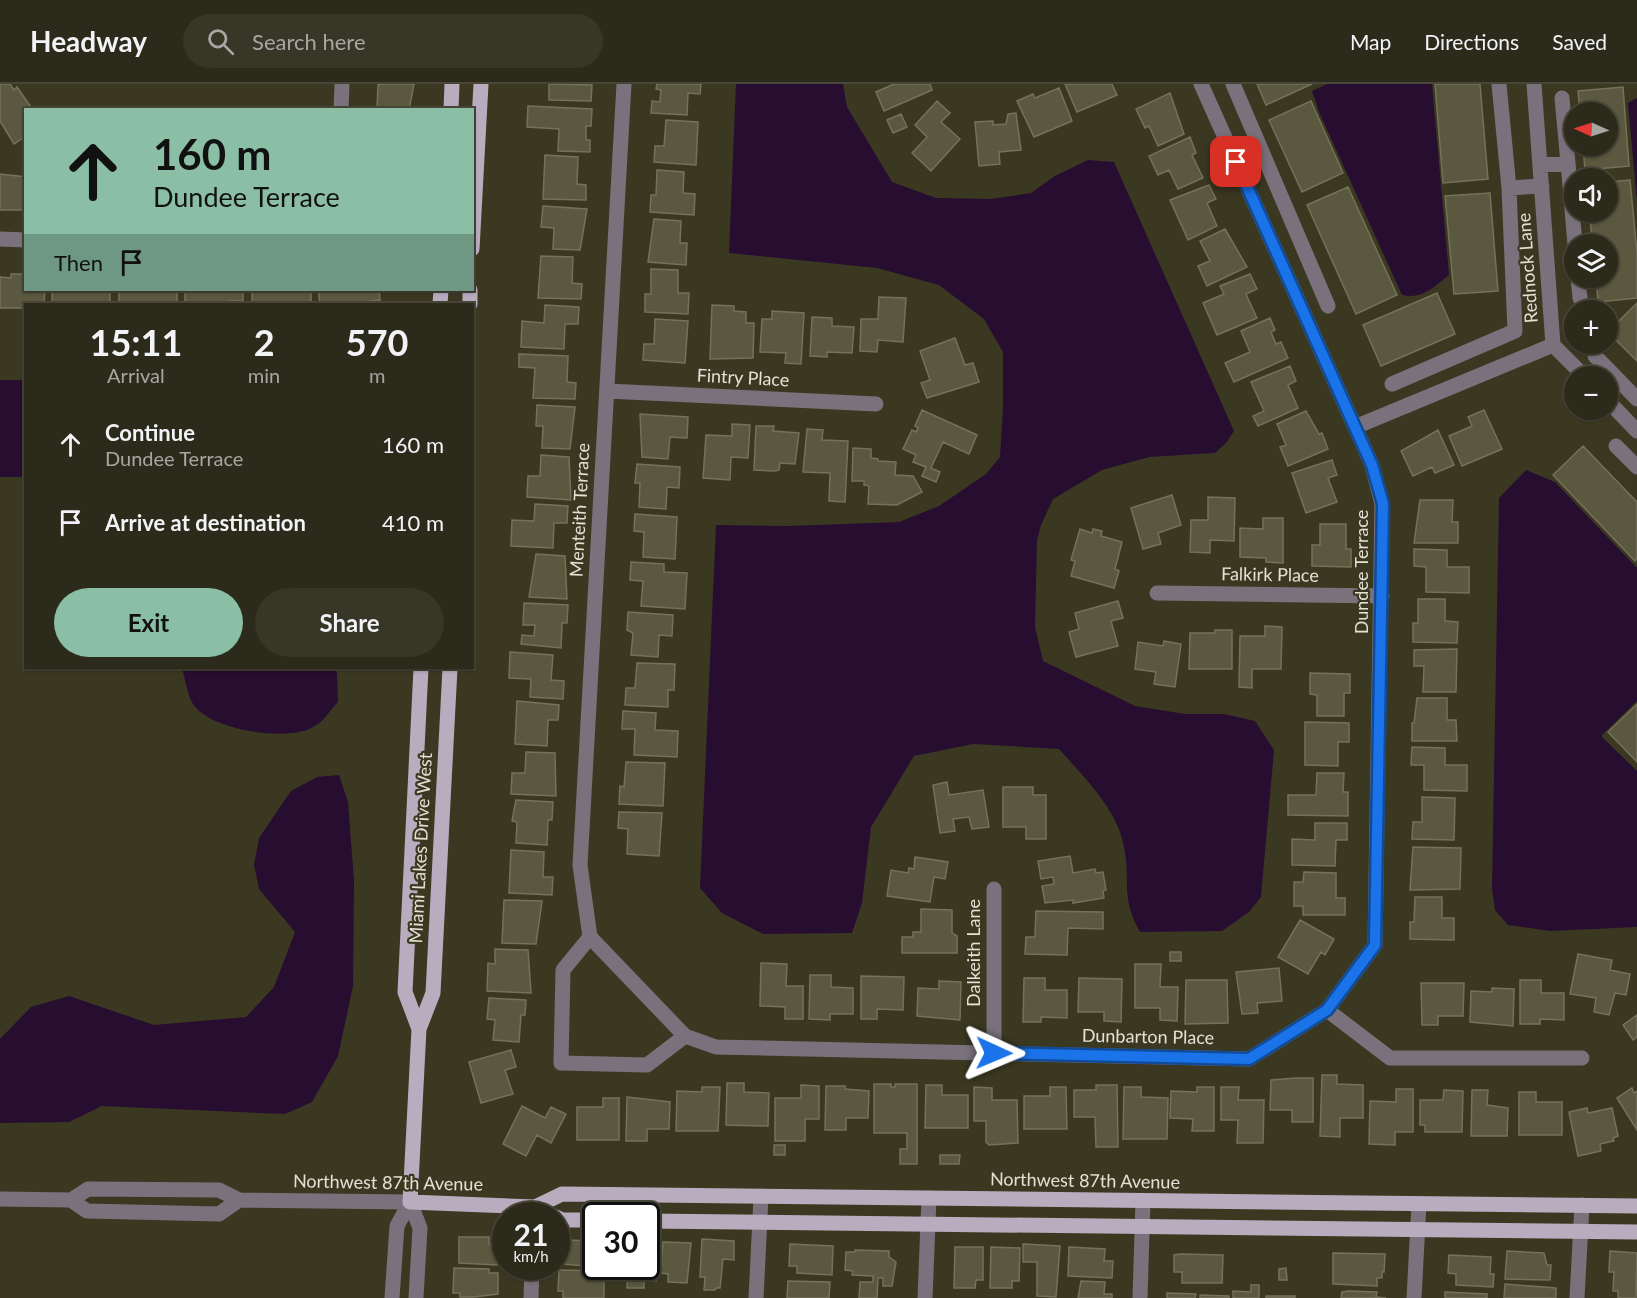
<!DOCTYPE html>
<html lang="en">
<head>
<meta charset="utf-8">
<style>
	body { margin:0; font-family:Lato,sans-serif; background:#383627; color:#f1f3f6; height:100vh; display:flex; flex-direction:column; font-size:22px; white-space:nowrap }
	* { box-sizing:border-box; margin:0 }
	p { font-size:20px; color:#a6a7a2 }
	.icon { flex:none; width:33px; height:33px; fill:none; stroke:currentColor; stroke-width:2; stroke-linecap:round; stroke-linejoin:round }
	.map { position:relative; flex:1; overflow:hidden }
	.side { position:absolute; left:24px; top:219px; width:450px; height:366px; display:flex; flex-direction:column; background:#2c2a1a; border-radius:0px; box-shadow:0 2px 4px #0004,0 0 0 2px #484639 }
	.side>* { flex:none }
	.top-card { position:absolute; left:24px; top:24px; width:450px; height:183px; border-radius:0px; box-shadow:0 2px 4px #0004,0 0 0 2px #484639; background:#8abfa5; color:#111; overflow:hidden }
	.needle { width:39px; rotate:273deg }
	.tools { position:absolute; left:1564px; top:18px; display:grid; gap:12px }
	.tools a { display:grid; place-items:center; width:54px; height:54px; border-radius:50%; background:#2c2a1a; box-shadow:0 2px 4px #0004,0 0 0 2px #484639; font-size:30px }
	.speed { position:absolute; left:492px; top:1118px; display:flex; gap:12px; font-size:30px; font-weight:700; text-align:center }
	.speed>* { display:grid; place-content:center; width:78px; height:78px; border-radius:50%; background:#2c2a1a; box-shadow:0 2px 4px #0004,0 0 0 2px #484639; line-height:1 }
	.speed small { font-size:15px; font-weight:400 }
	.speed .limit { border:3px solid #111; border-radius:9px; background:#fff; color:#111 }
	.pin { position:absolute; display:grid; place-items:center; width:51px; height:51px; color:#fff; margin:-26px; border-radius:12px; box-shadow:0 3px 9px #0006 }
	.me { position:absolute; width:66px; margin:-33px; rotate:91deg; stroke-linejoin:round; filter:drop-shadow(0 0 4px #0008) }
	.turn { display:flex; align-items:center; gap:21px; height:126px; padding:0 30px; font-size:27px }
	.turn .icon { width:78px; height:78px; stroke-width:2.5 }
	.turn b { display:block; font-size:42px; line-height:51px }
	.then { display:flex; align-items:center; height:57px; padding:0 30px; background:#0003; gap:12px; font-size:22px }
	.eta { display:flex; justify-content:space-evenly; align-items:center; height:102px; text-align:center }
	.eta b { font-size:36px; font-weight:700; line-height:42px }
	.button { display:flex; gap:12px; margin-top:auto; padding:12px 30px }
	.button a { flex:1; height:69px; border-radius:36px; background:#8abfa5; color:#111; font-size:24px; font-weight:700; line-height:69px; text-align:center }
	.button a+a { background:#383627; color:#f1f3f6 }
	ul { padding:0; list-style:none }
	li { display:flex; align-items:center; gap:18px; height:78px; padding:0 30px }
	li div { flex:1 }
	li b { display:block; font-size:22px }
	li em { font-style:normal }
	header { display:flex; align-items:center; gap:36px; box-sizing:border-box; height:84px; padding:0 30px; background:#2c2a1a; border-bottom:2px solid #484639 }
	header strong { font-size:28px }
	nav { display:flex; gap:33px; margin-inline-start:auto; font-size:21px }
	.search { width:420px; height:54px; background:#383627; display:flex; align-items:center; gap:15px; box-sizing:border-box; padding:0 21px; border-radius:33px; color:#a6a7a2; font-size:22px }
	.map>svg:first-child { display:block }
</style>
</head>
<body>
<header>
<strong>Headway</strong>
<div class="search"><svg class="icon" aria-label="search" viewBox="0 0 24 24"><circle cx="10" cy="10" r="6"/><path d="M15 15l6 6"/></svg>Search here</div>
<nav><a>Map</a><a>Directions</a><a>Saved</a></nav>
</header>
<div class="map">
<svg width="1637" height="1214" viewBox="0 0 1637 1214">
	<rect width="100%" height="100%" fill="#3b3822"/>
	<!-- water -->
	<path fill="#270d30" d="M736 0H843L847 23 892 98 936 114 991 115 1031 109 1055 92 1088 76 1114 78 1234 347 1226 359 1215 369 1149 373 1102 386 1053 415 1041 441 1037 456 1035 543 1043 577 1135 622 1185 630H1224L1255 637 1274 666 1261 813 1249 828 1222 847 1140 848C1120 812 1131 798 1124 763 1118 726 1083 692 1059 665L973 660 914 672 871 743 862 819 852 849 763 850 722 829 700 804 716 441 789 442 899 438 939 422 986 390 1000 373 1003 323V268L984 235 939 201 877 184 729 169Z
		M1327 0H1432L1449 191C1434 203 1422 216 1402 211L1319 28 1312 7Z
		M1637 14V118L1628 19Z
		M0 296H25V393H0Z
		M1526 386 1555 398 1637 484V617L1601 652 1637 687V843L1550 847 1508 841 1495 826 1492 805 1499 414Z
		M182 584H334L337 589 338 618C331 625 324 637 315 642 290 659 209 646 193 620 187 610 185 594 182 584Z
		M339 691 348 718 354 797 353 902 338 972 312 1018 285 1030 102 1022 69 1038 0 1039V955L31 923 69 912 154 941 246 933 274 903 295 848 259 805 254 781 259 754 291 707 317 693Z"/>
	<!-- building -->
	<path fill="#5b5840" stroke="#75725a" stroke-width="1.5" d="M0 0H10L14 6 17 3 33 26H26V52L14 60 0 37Z
		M380 0H414L409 26H377L378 1Z
		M549 0 592 1 591 17 549 16Z
		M657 0H701L700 10 688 9 687 31 651 29 652 17 660 18 661 6 656 5Z
		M894 0H930L932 6 884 27 876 8Z
		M1065 0H1112L1117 11 1077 28Z
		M1257 0H1312L1266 21Z
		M1435 0H1480L1488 95 1443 99Z
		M1623 3 1629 82 1585 86 1583 62H1608V28H1580L1578 7Z
		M1059 4 1072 37 1034 53 1017 17 1033 10 1035 14Z
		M1170 9 1184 50 1158 62 1149 42 1145 44 1136 25Z
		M937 17 950 29 941 38 960 55 931 87 912 69 927 53 915 41Z
		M1311 17 1343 89 1302 108 1269 36Z
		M528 22 592 25 591 42H586V56H590V68L558 67 559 45 527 43Z
		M1016 29 1021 66 999 68 1000 80 979 82 975 38 993 37V41L1006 40 1008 30Z
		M901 30 907 43 893 49 887 36Z
		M666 36 698 38 696 81 654 78 655 62H664Z
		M1190 53 1196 69 1192 71 1203 94 1178 105 1169 86 1158 91 1149 72Z
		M545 71 578 73 577 100 586 101V116L543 115Z
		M657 86 684 88 683 109 695 110 694 131 650 128 651 111H656Z
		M0 90 26 93V126H0Z
		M1630 96 1637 169V214L1598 218 1596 194H1608V160H1593L1589 128H1608V98Z
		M1209 101 1216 115 1207 119 1217 142 1188 156 1170 116Z
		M1348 103 1397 211 1356 230 1307 121Z
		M1490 109 1498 207 1454 210 1445 112Z
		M543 122 587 125 580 166 553 165 554 144 541 143Z
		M654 135 681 137 680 159H687L686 181 648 178Z
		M1225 145 1247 183 1207 202 1198 182 1210 177 1200 157Z
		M541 172 573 173 572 199 582 200 581 215 538 214Z
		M651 185 678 186V209H689L688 230 645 228V210H651Z
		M11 190H26V206H45L44 220H26V224H0V193L11 194Z
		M1250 190 1257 205 1246 210 1257 234 1217 251 1203 219 1224 210 1220 202Z
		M52 206H110V220H52Z
		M119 206H177V220H119Z
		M185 206H243V217H230L229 220H185Z
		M252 206H311V220H252Z
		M318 206H379L380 216 367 218V220H320Z
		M1437 209 1455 250 1381 282 1363 241Z
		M879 213 906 214 903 258 878 256 877 268 860 267 861 235H878Z
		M1637 219V277L1608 248Z
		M545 221 579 223 578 240H565L564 265 521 263 522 237 544 239Z
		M712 221 734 222V227L746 228V239H754L753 274 710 275Z
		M772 227 804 229 801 280 785 279 786 269 760 268 762 235H772Z
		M812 233 832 234V242L854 243 852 269 827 268V273L810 272Z
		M1270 234 1275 246 1271 248 1276 260 1281 258 1288 274 1234 298 1225 279 1250 268 1241 247Z
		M655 235 688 237 685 279 643 276 644 260H654Z
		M955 254 965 281 973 279 979 298 927 314 921 299 930 296 920 267Z
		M519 270 568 272 567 298 576 299 575 315 533 314 535 284 519 283Z
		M1290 282 1296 297 1288 301 1298 324 1258 342 1253 332 1264 327 1251 298Z
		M537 321 575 323 570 365 542 364 543 342H536Z
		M922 326 977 351 969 370 943 358 931 384 940 388 936 398 922 392 926 383 913 378 916 371 903 365 912 346 916 348 918 344 915 342Z
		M1484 326 1502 365 1462 382 1449 352 1472 342 1468 333Z
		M1306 327 1319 350 1322 349 1328 365 1288 382 1280 363 1286 361 1277 340Z
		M640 330 688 333 687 354 670 353 668 375 642 373Z
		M732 340 750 341 748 374 731 373 730 396 703 394 706 351 732 352Z
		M756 342H774L773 347 799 349 795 380 780 379 779 386 775 387 754 386Z
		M807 345 823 346 822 356 848 357 845 418 829 417 830 389 803 388Z
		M1438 346 1454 381 1435 389 1432 383 1413 392 1401 367Z
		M1583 362 1637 418V474L1635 477 1553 391Z
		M853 364 871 365V374L878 375V377L896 378 895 391 913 392 922 408 897 421 868 420 869 402 864 401V397H852Z
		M541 371 569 373 571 416 527 413 528 392H540Z
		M1332 376 1337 391 1328 394 1337 418 1306 429 1292 389Z
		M637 380 680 383 679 404 667 403 666 425 639 423 640 399H635Z
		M1172 411 1181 441 1158 449 1161 460 1143 465 1131 424Z
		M1208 413 1235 414 1234 457 1210 456V469L1190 468 1191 436H1208Z
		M1420 416H1453L1452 438H1458V459H1414Z
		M535 420 568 422 567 439H554L553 464 511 462 512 436 534 437Z
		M635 430 677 433 675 475 643 473 644 448 634 447Z
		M1263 434H1283V479L1266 478V474L1240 473V444L1263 445Z
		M1320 440H1346V465H1351V483L1312 482V461H1320Z
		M1080 445 1092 449 1093 445 1102 447 1101 452 1122 458 1115 485 1119 487 1114 504 1071 492 1075 477 1071 476Z
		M1414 465 1447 466V483H1469V509L1426 508V483L1414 482Z
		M536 470 565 472 567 515 529 513Z
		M631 478 664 480V488L687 489 685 525 641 522 643 497 630 496Z
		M1418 515H1445V537L1458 538 1457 559 1413 558V539H1418Z
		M1118 517 1123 534 1111 537 1118 562 1076 573 1069 548 1079 545 1075 529Z
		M524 519 568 521 567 539H562L561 564 521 560 522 551 534 552 535 541H523Z
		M628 528 673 531 672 552 659 551 658 573 631 571 633 549 627 546Z
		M1265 542 1282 543 1281 585H1252V604L1239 603 1240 552H1265Z
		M1215 546H1232V585H1189L1190 549H1215Z
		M1164 557 1181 560 1175 603 1154 600 1156 588 1135 585 1138 558 1163 562Z
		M1457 565 1456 608H1423L1424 582H1414V566Z
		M510 568 553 571 551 596 564 597 563 615 530 613 531 595 509 594Z
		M637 579 675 580 674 606H668V623L625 621 626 604H635Z
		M1310 589 1350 590V609H1344V632H1317V611L1310 610Z
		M1417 614H1447V636H1456L1457 657H1412V639H1414Z
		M517 617 559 621 558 636H548L547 662 515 660Z
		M1637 620V678L1608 648Z
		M623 627 656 629 655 646 678 647 677 673 634 671 635 645H622Z
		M1305 638 1349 639V658H1338V682L1305 681Z
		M1412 663 1445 664V681H1467V707L1424 706V681H1411Z
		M526 668 555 669 556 712 511 710 512 689H525Z
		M626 678 665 679 663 722 619 720 620 702 624 703Z
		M1317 689H1344L1343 708H1348V732L1288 731V711H1316Z
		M947 698 949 711 983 706 989 743 972 745 969 733 953 735 955 747 940 749 933 701Z
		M1003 703H1033V711H1046V755H1026V743H1003Z
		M1422 713 1455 714 1454 756 1412 755 1413 738H1422Z
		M516 716 553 718 552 736H548L547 761 516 759 517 738 512 737Z
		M619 728 662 729 659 772 627 770 628 745 618 744Z
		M1315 739H1347V756H1336L1335 782 1292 781V755L1315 756Z
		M1413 763 1461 764 1460 805 1410 806Z
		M511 766 544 768 543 793H553L552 811 509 809Z
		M1070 772 1073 789 1095 785 1096 789 1103 788 1106 806 1103 807 1104 814 1073 819V816L1045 819 1042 802 1054 800 1053 793 1041 795 1038 777Z
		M915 773 948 778 945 795 934 793 930 818 887 812 891 786 908 789 909 784 914 785Z
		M1304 788 1336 789V814H1345V831H1303V822H1294V798H1303Z
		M1415 813H1442V834H1454V856L1410 855V838H1414Z
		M504 816 542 817 536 860 502 859Z
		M921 825 952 826V849L957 852V869H902V853H913V848H921Z
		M1036 827 1103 828V845L1068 844 1067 871 1025 870 1026 853H1035Z
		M1300 836 1334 855 1325 871 1321 868 1308 890 1278 873Z
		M495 865 528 866 531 909 487 907 488 879 495 880Z
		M1170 868H1181V877H1170Z
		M1578 870 1612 876 1610 886 1630 890 1626 911 1615 909 1609 931 1594 928 1596 914 1570 910Z
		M761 879 787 880 786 902H803V935H785V923L760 922Z
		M1135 880H1161L1160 903H1178L1177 937 1160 936V924H1135Z
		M1279 884 1282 917 1257 919 1258 929 1242 930 1236 888Z
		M810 891H831V903L853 904V930H830V936L809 935Z
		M861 892 904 893 903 926 877 925V935H861Z
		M1024 894H1045V906H1067V934L1041 933V938H1023Z
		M1079 894 1122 895 1121 938 1104 937V928H1078Z
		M1186 896H1227L1228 939 1185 940Z
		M1520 896H1541V909H1564V936L1540 935V940H1520Z
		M939 897 961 898 960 936 917 932 918 904 939 905Z
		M1421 899H1464L1463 932H1438V941H1422Z
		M1492 904 1514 905 1513 942 1470 938 1471 907 1492 908Z
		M489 914 526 916 525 931H521L519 958 493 956 495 936 487 935Z
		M1637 931V953L1633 956 1623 941Z
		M511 966 516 983 505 986 513 1010 481 1019 469 978Z
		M1322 991H1337V1000L1363 1001V1034H1340V1053L1320 1052Z
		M1296 994H1313V1038H1292V1026H1270L1271 996Z
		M727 999H744V1008L769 1009 768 1042 726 1041Z
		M874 1000H891V1003H895V1000H917V1080H900V1065H907V1049H874Z
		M801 1001 819 1002V1035H805V1057H775V1014H801Z
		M926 1001H942V1011H968V1044H925Z
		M1096 1001H1117L1118 1063H1096L1095 1033H1074V1006H1096Z
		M826 1002H845V1005L869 1007 868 1034H846V1046H825Z
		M702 1003H720L718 1047H676L677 1007 702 1008Z
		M974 1003 992 1004V1016H1017L1018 1059 989 1061 986 1058V1037H974Z
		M1050 1003H1066L1067 1045H1024V1012H1050Z
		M1124 1003H1141V1013L1168 1014 1167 1055H1123Z
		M1197 1003H1214V1047H1192L1193 1035 1170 1034 1171 1007 1197 1008Z
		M1221 1003H1239L1238 1016H1264L1263 1059H1237L1238 1036H1221Z
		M1632 1004 1634 1009 1637 1007V1046L1617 1014Z
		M1396 1005H1413V1048H1395V1061L1369 1060 1370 1017 1396 1018Z
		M1444 1006 1463 1007 1462 1048H1425V1041H1420V1016H1443Z
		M1472 1006H1488L1487 1021 1508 1024 1507 1052H1471Z
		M1519 1008H1536V1018H1562V1051H1519Z
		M627 1013 670 1018 669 1045H647V1057H626Z
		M603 1014H619V1056H577V1023H603Z
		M522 1022 545 1034 551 1023 566 1030 551 1059 537 1051 526 1072 503 1060Z
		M1587 1024 1588 1029 1612 1024 1618 1052 1613 1054 1614 1057 1600 1060 1601 1067 1578 1072 1569 1028Z
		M774 1061H785V1071H774Z
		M940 1071H960L959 1080H940Z
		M459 1153H489V1160H493V1165H497V1181L459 1179Z
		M702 1155 734 1157V1176L723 1175 720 1204H716L715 1206H704L705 1193H700Z
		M566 1156 596 1157V1182L600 1183 562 1180V1163H565Z
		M663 1158 691 1159 687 1199 668 1198V1190L661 1189Z
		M790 1160 833 1162 832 1191 797 1189V1182H789Z
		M1023 1160 1060 1162 1056 1213 1037 1212V1178H1023Z
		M955 1163H983V1196H976L975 1204H954Z
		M991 1163 1020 1164 1019 1197H1012V1204H990Z
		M1069 1163 1105 1165 1104 1177H1113L1112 1194 1068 1192Z
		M855 1166 889 1167V1173L896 1178 892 1202H883V1194H878L877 1214H859L860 1198H873V1192L852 1191 853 1187 845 1186 846 1168H855Z
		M1507 1167 1544 1169 1547 1181H1551L1550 1196 1505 1195Z
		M1610 1167 1637 1169 1636 1214H1618V1207H1613L1614 1188H1609Z
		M1333 1169 1385 1170 1384 1188H1382V1194H1377V1202L1333 1200Z
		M646 1170 657 1171 656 1197H644V1204H627L628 1182H646Z
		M1181 1170 1223 1171 1222 1199H1182V1188H1174V1171Z
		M1449 1171 1491 1173 1490 1190H1494L1493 1203 1456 1201V1190L1448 1189Z
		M454 1184 489 1185V1189H498V1210L473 1213H460V1209H453Z
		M1286 1184 1287 1196H1279V1185Z
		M559 1186 604 1187V1214H563V1207H558Z
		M788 1197 830 1198 829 1214H787Z
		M1081 1197 1105 1198 1104 1210H1112V1214H1078Z
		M1505 1200 1556 1204V1214H1504Z
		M1251 1201H1259V1214H1233V1207L1251 1208Z
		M1348 1207 1377 1208 1376 1213 1386 1214H1341L1342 1208Z
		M1445 1208 1487 1210V1214H1445Z
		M1167 1209 1196 1210 1195 1214H1167Z
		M1200 1211 1229 1212V1214H1200Z
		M1266 1212H1295V1214H1266Z"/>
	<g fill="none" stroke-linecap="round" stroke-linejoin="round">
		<!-- minor -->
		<path stroke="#79727c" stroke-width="15" d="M1233 0 1328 222
			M1499 0 1509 104 1542 102
			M1534 0 1553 261
			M1562 14 1568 79
			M341 26 342 0
			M1541 81 1568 79 1575 160
			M0 155 26 156
			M1578 194 1580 214
			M1553 261 1584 292
			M1595 272 1637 315
			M1392 300 1515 247 1509 104
			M607 307 876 320
			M1608 317 1637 347
			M1355 343 1553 261
			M1616 362 1637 383
			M1157 509 1382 512
			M590 853 685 952 716 963 1249 975 1327 926 1375 861 1382 420 1372 381 1201 0
			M590 853 580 781 624 0
			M590 853 563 886 561 979 647 981 685 952
			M1327 926 1390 974H1582
			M994 969V805
			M0 1115 71 1116 88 1105 219 1106 239 1116 410 1118
			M71 1116 87 1127 219 1130 239 1116
			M410 1118 420 1144 416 1214
			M392 1214 397 1142 410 1118
			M531 1214 532 1182
			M756 1214 761 1113
			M925 1214 929 1114
			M1140 1214 1143 1117
			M1414 1214 1419 1120
			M1577 1214 1582 1121"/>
		<!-- major -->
		<path stroke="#baacbf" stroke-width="15" d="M451 26 452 0
			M472 165 481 0
			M440 220 441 206
			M470 220V206
			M450 584 433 909 419 945 410 1118 535 1123 552 1131
			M419 945 405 908 421 584
			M535 1123 562 1110 1637 1122
			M556 1133 562 1136H596
			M646 1137 1637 1148"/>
	</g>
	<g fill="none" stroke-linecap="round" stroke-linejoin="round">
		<!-- route casing -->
		<g stroke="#114b97" stroke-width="15">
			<path id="route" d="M994 969 1249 975 1327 926 1375 861 1383 420 1372 381 1236 78"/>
		</g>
		<!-- route -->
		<use href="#route" stroke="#1a73e8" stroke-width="10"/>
	</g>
	<g text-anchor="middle" stroke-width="4.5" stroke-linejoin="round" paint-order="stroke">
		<!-- street labels -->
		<g font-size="18" fill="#e3e1d4" stroke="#3b3822">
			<text transform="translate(1528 184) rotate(-94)" y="6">Rednock Lane</text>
			<text transform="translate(743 294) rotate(3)" y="6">Fintry Place</text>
			<text transform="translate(580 426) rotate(-87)" y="6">Menteith Terrace</text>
			<text transform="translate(1362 488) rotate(-90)" y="6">Dundee Terrace</text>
			<text transform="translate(1270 491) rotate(1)" y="6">Falkirk Place</text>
			<text transform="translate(421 764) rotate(-87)" y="6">Miami Lakes Drive West</text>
			<text transform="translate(974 869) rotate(-90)" y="6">Dalkeith Lane</text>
			<text transform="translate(1148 953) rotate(1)" y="6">Dunbarton Place</text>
			<text transform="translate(1085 1097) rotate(1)" y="6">Northwest 87th Avenue</text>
			<text transform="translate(388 1099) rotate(1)" y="6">Northwest 87th Avenue</text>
		</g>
	</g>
</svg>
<div class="tools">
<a><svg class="needle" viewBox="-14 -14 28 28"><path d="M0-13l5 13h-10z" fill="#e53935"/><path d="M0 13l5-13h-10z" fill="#a6a7a2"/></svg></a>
<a><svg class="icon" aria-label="sound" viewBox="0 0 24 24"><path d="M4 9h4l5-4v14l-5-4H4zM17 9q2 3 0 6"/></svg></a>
<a><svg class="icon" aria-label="layers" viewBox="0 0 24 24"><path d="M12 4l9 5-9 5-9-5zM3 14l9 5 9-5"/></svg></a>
<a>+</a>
<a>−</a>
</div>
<div class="speed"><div>21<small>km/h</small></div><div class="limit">30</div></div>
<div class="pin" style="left:1236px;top:78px;background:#d93025"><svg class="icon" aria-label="arrive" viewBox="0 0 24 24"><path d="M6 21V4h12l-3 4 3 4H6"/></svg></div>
<svg class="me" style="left:994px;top:969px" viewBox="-20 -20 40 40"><path d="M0-17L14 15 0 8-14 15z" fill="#1a73e8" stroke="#fff" stroke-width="4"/></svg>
<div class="top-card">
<div class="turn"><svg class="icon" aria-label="ahead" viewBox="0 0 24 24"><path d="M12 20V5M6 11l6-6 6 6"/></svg><div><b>160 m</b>Dundee Terrace</div></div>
<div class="then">Then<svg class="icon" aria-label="arrive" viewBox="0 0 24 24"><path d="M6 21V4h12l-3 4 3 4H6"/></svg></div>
</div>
<section class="side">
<div class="eta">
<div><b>15:11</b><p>Arrival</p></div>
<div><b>2</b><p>min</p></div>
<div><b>570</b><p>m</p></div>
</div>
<ul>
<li><svg class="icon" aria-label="ahead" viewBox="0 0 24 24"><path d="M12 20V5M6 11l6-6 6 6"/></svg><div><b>Continue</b><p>Dundee Terrace</p></div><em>160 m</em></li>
<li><svg class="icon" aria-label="arrive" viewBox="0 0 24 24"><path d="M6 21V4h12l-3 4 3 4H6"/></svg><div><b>Arrive at destination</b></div><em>410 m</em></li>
</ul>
<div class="button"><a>Exit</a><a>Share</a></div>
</section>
</div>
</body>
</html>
